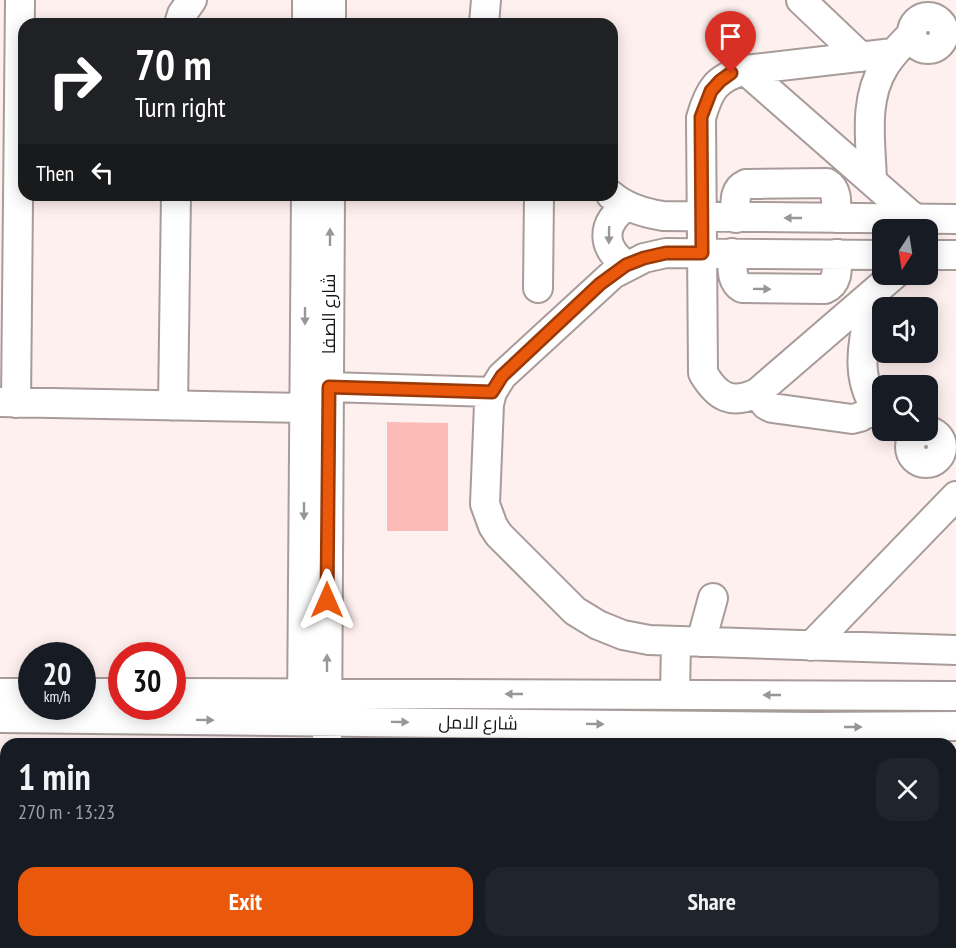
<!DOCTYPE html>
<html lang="en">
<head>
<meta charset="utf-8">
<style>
	body { margin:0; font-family:"PT Sans Narrow",Cairo,sans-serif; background:#20242c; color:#f1f3f6; height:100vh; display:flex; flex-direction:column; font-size:22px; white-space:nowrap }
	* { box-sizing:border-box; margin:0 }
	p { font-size:20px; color:#9ea1a6 }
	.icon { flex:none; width:33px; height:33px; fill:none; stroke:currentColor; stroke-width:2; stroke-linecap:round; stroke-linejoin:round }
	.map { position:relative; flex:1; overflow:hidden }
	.details { position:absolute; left:0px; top:738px; width:957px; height:210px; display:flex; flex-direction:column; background:#171b24; border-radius:18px 18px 0 0; box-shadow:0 3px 15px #0003 }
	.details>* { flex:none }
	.hud { position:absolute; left:18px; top:18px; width:600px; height:183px; border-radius:18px; box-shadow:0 3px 15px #0003; background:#202124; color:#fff; overflow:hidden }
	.needle { width:39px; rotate:192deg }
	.fabs { position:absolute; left:872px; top:219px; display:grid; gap:12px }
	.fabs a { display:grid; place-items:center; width:66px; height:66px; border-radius:12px; background:#171b24; box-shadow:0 3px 15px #0003; font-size:30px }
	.speed { position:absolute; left:18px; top:642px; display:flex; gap:12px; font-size:30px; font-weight:700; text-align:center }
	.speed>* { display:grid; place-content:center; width:78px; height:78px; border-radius:50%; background:#171b24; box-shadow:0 3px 15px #0003; line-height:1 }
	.speed small { font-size:15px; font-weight:400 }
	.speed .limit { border:9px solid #d22; background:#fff; color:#111 }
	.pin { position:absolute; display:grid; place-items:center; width:51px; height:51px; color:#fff; margin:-62px -26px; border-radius:50% 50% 50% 0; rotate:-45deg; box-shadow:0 0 6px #0007 }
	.pin .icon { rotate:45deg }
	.me { position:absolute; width:66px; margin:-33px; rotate:0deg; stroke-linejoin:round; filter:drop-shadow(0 0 4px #0008) }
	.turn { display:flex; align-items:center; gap:21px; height:126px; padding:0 18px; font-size:27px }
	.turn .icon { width:78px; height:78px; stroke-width:2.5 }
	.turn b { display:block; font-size:42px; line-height:51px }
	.then { display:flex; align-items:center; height:57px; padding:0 18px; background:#0003; gap:12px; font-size:22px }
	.round { display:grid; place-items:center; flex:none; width:63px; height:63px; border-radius:18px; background:#20242c }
	.overview { display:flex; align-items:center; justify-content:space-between; height:102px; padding:0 18px }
	h1 { font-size:36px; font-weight:600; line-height:45px }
	.action { display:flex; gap:12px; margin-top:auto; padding:12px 18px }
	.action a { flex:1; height:69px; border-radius:18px; background:#ea580c; color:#fff; font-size:24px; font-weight:600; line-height:69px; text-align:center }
	.action a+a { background:#20242c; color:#f1f3f6 }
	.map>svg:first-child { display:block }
</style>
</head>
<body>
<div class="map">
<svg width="956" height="948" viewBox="0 0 956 948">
	<rect width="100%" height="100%" fill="#fef0ef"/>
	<!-- green -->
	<path fill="#fdbbb7" d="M387 422 448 423V531H387Z"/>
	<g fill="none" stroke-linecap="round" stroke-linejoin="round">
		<!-- minor casing -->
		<g stroke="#a89c9b" stroke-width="32">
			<path id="minor" d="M801 0 861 57
				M912 33a16 16 0 1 1 32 0a16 16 0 1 1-32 0Z
				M179 24 182 14 192 0
				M307 24V0
				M331 24V0
				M484 24 486 0
				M893 53 745 70C716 78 709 90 701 118L703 373C717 397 731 405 757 393L895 274
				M745 70 915 219
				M872 181C871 143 863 101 884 67 891 55 901 45 911 35
				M611 195C626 208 644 213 663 216L956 219
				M736 218C736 205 732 190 746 184L827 183C839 190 836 206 836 218
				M732 253C733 266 730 281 742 288L825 289C839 283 837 268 837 254
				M882 255 666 253 644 258 613 274 502 376 492 392 489 404 485 504 493 526 499 535 575 611 598 625 623 635 649 640 956 650
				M927 255H956
				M626 265C601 247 601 223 627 206
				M538 288 539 195
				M873 295C864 340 851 378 882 417
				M329 387 492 392
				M757 393 766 405 772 408 852 419 860 417 875 408
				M0 402 304 408
				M16 403 20 0
				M173 406 176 195
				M910 447a16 16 0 1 1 32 0a16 16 0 1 1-32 0Z
				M701 642 713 598
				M811 646 956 496
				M0 693H32
				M82 693H122
				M172 693 956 696
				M675 695 676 641
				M302 712 306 195
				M0 718 812 727 956 726
				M327 744 330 195
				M951 927 956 928
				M325 948V942
				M404 948 409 942"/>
		</g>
		<!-- minor -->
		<use href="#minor" stroke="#fff" stroke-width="28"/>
	</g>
	<!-- one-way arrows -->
	<defs><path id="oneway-solid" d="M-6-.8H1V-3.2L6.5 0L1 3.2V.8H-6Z" transform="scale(1.5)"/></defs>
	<g fill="#989696">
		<use href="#oneway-solid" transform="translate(793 218) rotate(-180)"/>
		<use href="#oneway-solid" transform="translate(609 235) rotate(91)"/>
		<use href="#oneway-solid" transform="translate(330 237) rotate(-90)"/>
		<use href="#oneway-solid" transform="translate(762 289) rotate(1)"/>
		<use href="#oneway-solid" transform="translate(305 316) rotate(90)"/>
		<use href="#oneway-solid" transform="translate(304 511) rotate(90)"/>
		<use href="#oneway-solid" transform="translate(327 663) rotate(-90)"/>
		<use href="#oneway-solid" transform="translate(514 694) rotate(-180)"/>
		<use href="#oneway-solid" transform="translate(772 695) rotate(-180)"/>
		<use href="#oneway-solid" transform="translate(205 720) rotate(1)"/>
		<use href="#oneway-solid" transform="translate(400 722) rotate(1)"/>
		<use href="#oneway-solid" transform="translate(595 724) rotate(1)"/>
		<use href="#oneway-solid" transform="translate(853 727)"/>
	</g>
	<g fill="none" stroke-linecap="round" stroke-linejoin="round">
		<!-- route casing -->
		<g stroke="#983908" stroke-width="15">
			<path id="route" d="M327 600 329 387 492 392 502 376 600 284 626 265 644 258 666 253H702L701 117 711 91 720 81 731 73"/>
		</g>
		<!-- route -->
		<use href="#route" stroke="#ea580c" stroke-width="10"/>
	</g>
	<g text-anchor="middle" stroke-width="5" stroke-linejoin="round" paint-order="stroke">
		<!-- street labels -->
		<g font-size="18" fill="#1a1615" stroke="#fff">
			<text transform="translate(329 314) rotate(-90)" y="6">شارع الصفا</text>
			<text transform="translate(478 723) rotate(1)" y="6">شارع الامل</text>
		</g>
	</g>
</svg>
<div class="fabs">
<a><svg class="needle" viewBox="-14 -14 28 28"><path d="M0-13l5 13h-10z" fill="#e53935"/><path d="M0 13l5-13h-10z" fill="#9ea1a6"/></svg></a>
<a><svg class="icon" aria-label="sound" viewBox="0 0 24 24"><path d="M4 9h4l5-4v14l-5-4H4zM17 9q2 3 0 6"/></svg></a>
<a><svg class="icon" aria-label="search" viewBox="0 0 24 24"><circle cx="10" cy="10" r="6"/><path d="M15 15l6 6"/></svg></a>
</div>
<div class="speed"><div>20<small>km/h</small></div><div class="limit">30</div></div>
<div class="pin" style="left:731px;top:73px;background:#d93025"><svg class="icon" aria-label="arrive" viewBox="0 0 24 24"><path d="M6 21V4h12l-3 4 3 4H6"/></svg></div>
<svg class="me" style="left:327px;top:600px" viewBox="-20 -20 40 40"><path d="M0-17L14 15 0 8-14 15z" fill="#ea580c" stroke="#fff" stroke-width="4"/></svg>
<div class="hud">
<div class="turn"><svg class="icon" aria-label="right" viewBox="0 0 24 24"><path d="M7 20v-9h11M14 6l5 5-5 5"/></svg><div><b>70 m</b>Turn right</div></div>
<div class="then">Then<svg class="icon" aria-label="left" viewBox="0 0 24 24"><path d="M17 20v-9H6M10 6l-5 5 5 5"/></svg></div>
</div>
<section class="details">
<div class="overview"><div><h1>1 min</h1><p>270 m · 13:23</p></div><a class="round"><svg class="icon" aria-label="close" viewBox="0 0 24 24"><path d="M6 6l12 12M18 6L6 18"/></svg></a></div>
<div class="action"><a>Exit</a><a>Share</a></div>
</section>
</div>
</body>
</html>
